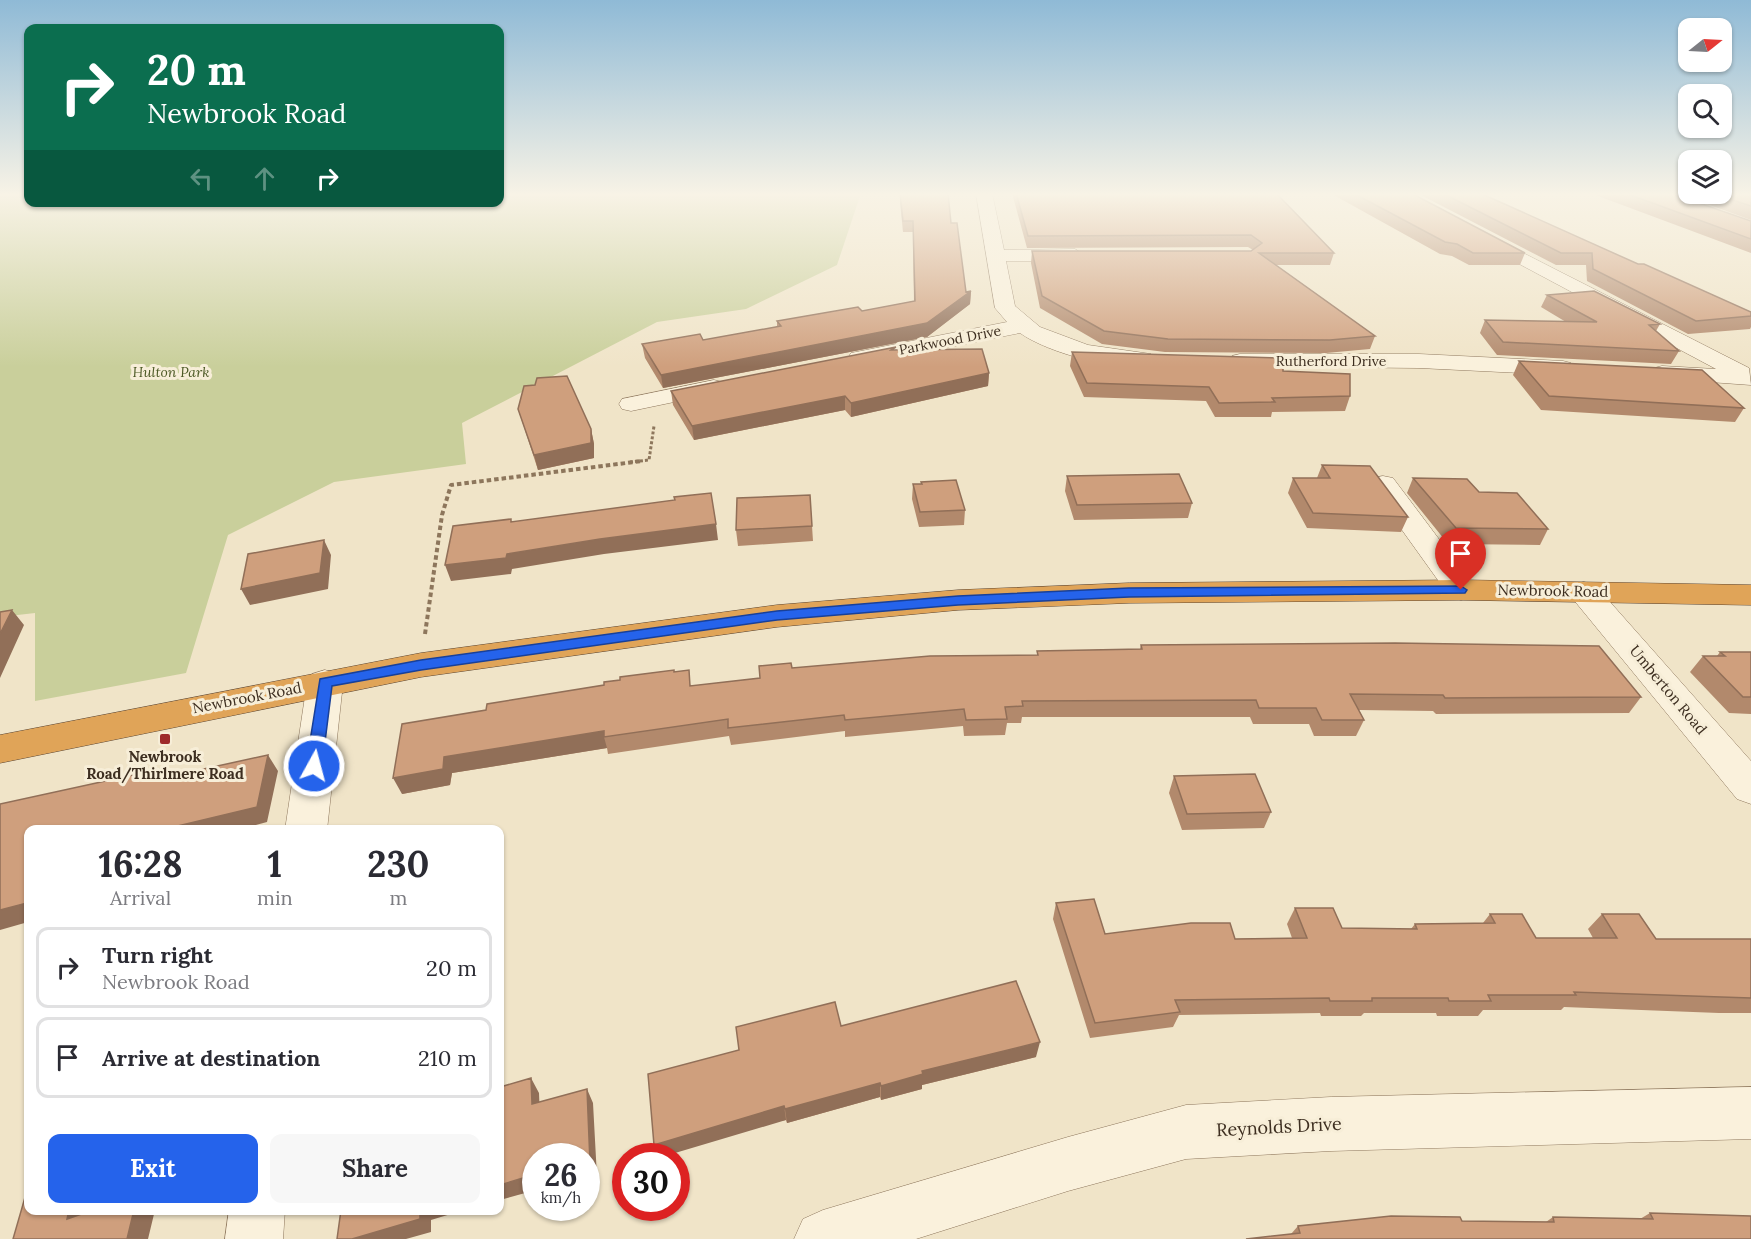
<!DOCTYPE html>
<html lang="en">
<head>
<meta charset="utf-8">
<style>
	body { margin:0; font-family:Lora,serif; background:#f7f7f7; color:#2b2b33; height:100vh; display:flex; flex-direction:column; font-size:22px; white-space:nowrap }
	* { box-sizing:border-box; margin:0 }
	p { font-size:20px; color:#7c7c81 }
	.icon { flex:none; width:33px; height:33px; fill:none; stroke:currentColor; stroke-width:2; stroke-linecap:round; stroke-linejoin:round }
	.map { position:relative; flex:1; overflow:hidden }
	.side { position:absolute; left:24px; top:825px; width:480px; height:390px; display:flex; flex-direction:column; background:#fff; border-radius:12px; box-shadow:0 2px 4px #0004 }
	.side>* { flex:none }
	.banner { position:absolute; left:24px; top:24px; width:480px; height:183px; border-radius:12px; box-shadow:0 2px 4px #0004; background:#0b6e4f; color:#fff; overflow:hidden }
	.needle { width:39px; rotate:72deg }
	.buttons { position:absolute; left:1678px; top:18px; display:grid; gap:12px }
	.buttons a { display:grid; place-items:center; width:54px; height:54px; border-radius:12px; background:#fff; box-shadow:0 2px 4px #0004; font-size:30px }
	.speed { position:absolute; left:522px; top:1143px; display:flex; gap:12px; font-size:30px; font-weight:700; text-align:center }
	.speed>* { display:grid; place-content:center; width:78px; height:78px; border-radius:50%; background:#fff; box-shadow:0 2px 4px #0004; line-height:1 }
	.speed small { font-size:15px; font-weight:400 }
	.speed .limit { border:9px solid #d22; background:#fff; color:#111 }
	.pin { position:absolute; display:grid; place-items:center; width:51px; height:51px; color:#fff; margin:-62px -26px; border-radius:50% 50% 50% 0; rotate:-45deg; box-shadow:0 0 6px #0007 }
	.pin .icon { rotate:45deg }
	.me { position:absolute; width:66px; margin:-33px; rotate:7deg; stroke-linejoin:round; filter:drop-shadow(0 0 4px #0008) }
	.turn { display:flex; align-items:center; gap:21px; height:126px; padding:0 24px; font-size:27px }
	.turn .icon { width:78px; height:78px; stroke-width:2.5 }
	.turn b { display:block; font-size:42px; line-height:51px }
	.lanes { display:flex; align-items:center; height:57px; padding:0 24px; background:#0003; justify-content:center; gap:30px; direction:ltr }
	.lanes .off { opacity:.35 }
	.eta { display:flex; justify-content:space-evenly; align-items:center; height:102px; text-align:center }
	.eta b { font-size:36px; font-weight:700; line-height:42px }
	.cta { display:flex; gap:12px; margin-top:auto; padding:12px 24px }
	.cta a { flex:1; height:69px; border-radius:12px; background:#2563eb; color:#fff; font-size:24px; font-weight:700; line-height:69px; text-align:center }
	.cta a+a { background:#f7f7f7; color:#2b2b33 }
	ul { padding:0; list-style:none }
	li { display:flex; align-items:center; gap:18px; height:81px; margin:0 12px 9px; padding:0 12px; border:3px solid #e1e1e2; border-radius:12px }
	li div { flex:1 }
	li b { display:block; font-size:22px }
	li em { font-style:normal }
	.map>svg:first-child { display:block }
</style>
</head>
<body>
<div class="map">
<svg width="1751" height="1239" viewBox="0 0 1751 1239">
	<rect width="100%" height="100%" fill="#f0e4c8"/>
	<!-- green -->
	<path fill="#c9cf9b" d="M0 193H28V202H500V193H861L837 265 746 309 657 322 462 423 466 464 334 482 228 535 186 673 35 701V613L0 617Z"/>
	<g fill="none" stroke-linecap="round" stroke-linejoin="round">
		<!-- minor casing -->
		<g stroke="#8d765c" stroke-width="1">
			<path id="minor" d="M976 193H992L1004 250 1075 249 1084 255 1075 261H1006L1015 306 1040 327 1088 345 1151 354 1154 359 1151 364C1118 372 1048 353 1020 333L859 365 851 363 848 358 851 353 1007 322 995 308Z
				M1484 233 1749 368 1751 385 1654 378 1650 373 1654 368 1662 366 1716 369 1478 242 1475 238Z
				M1240 354H1419L1563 361 1571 363 1574 368 1571 373 1563 375 1419 368 1232 366 1229 361 1232 356Z
				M714 380 722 382 726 387 722 392 631 411 622 409 619 404 622 399Z
				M1383 476 1393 478 1472 583 1477 590 1472 597 1461 600 1450 597 1369 484 1373 478Z
				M1584 582 1595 585 1751 761V804L1737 799 1573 599 1568 592 1573 585Z
				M325 670 338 674 343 683 327 830H285L307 683 312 674Z
				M1751 1087V1139L1331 1151 1186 1159 1068 1191 916 1239H794L803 1219 823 1210 1068 1137 1186 1105 1331 1097Z
				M229 1210H285L283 1239H225Z"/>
		</g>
		<!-- highway casing -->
		<g stroke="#5b4430" stroke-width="1">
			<path id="highway" d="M1461 580 1751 585V605L1461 600 1129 603 958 610 777 627 421 677 0 763V735L421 653 777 605 958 590 1129 583Z"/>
		</g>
		<!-- path-far1 -->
		<path stroke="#8d765c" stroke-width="3" stroke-dasharray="3 2" stroke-linecap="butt" d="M630 462 649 460 654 426"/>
		<!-- path -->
		<path stroke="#8d765c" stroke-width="4" stroke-dasharray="4.5 3" stroke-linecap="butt" d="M425 634 442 515 451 485 642 461"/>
		<!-- minor -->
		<use href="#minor" fill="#faf1dc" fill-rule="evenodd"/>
		<!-- highway -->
		<use href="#highway" fill="#e0a458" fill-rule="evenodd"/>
	</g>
	<!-- wall -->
	<path fill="#b2896c" d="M900 193 951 223 966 292 971 291 970 304 927 337 663 388 645 358 642 344 703 340 777 327V321L862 311 914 301 913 232H903L900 202Z
		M1012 193H1276L1334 253 1330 265H1276L1375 336 1370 349 1326 353 1165 352 1102 344 1040 308 1031 263 1032 251H1251L1253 250 1248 247 1027 248Z
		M1330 193H1411L1525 253 1520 265H1469L1452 256 1440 254Z
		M1417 193H1480L1638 264 1751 312V327L1750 329 1688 334 1587 281 1586 265H1556Z
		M1590 193H1670L1751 221V253Z
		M1677 193H1751V220Z
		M1547 295 1660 324 1656 331 1679 351 1671 364 1497 355 1480 333 1485 320 1566 322 1541 307Z
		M896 350 989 373 988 386 851 417 845 410 694 440 673 405 671 391Z
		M1072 352 1283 371 1350 396 1345 411 1272 412 1271 417H1215L1206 401 1084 397 1070 366Z
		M1519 361 1744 408 1735 422 1541 410 1513 375Z
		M518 409 591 429 594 444V458L538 470Z
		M1322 465 1408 517 1401 532 1307 528 1288 493 1293 478H1317Z
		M1067 476 1192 503 1188 518 1074 520 1065 491Z
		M1413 478 1479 492 1548 529 1540 545 1448 544 1407 493Z
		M913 484 965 510 964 525 919 527 912 499Z
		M810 495 813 541 738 546 736 530Z
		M1141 645 1641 697 1629 713 1436 714 1433 711 1359 710 1364 720 1356 736H1314L1309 724H1253L1250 717H1022L1021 723H1007L1005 735 964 736 963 726 845 737V731L731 745 729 736 608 754 607 748 452 773 450 785 402 794 486 710 604 685 674 672 692 686 760 678 792 668 1037 655V651L1140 649Z
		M1720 652H1751V714L1729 713 1690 672 1703 656H1717Z
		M1174 776 1271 812 1264 828 1182 830 1169 793Z
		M1056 903 1105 934 1235 939 1292 938 1287 924 1295 908 1342 928 1411 929 1415 924 1483 923 1490 914 1536 938H1593L1588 929 1602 914 1656 939H1751V1013H1719L1564 1007 1561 1010H1483L1478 1016H1437L1436 1013H1364L1361 1016H1321L1320 1013 1179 1015 1173 1027 1090 1038 1053 919Z
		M841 1026 1036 1057 922 1085V1089L881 1100 880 1097 787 1123 786 1120 654 1145Z
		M1650 1213 1751 1216 1291 1234 1298 1226 1462 1221 1546 1222 1553 1217 1640 1219Z"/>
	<!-- shaded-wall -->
	<path fill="#916f58" d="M971 291 970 304 927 337 663 388 661 375Z
		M989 373 988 386 851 417V403Z
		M845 396V410L694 440 692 426Z
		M591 429 594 444V458L538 470 534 455Z
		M716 524 718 540 604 554 512 569 511 574 451 581 445 565 507 554 600 539Z
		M324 540 331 555 328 589 250 605 241 589Z
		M12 610 24 625 0 678V634Z
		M604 731V737L607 748 452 773 450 785 402 794 393 778 444 757Z
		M268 755 278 771 267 822 238 830H161Z
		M165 768 176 784 162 778Z
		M28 898V922L0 930V910Z
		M1040 1042 1036 1057 922 1085V1089L881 1100V1086L922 1071Z
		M531 1078 539 1093 540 1118 532 1104Z
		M880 1083V1097L787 1123 785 1109Z
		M587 1089 593 1103 597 1177 586 1179Z
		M784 1106 786 1120 665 1156H658L654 1145Z
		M536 1174V1190L500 1200V1185Z
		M69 1210H93L67 1219Z
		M134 1210H155L148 1239H127Z
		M420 1210H464L431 1220V1232L406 1239H352Z"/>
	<!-- building -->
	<path fill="#cf9f7d" stroke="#916f58" stroke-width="1.5" d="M900 193H948L951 223H957L966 292 971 291 927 323 661 375 642 344 700 334 703 340 781 326 777 321 858 307 862 311 915 301 913 221H903Z
		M1016 193H1276L1334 253H1259L1375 336 1330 340 1168 339 1104 331 1042 296 1032 251H1251L1262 243 1251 235 1028 236Z
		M1353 193H1411L1525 253H1473L1457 244 1445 242Z
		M1442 193H1480L1638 264H1644L1751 312V316L1696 321 1593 269 1592 253H1561Z
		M1625 193H1670L1751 221V239Z
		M1751 193V206L1714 194 1722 193Z
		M1594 291 1660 324 1649 325 1679 351 1503 342 1485 320 1597 322 1547 295Z
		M896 347 891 350 982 349 989 373 851 403 845 396 692 426 671 391Z
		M1072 352 1283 358V371L1350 374V396L1272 398 1275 402 1219 403 1209 387 1087 383Z
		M1519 361 1702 370 1744 408 1549 396Z
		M567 376 591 429V443L534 455 518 409 524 386 535 385 537 378Z
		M1322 465 1370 466 1408 517 1313 513 1293 478H1330Z
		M1179 474 1192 503 1077 505 1067 476Z
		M1413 478 1467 479 1479 492 1517 493 1548 529 1456 528Z
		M956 480 965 510 920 512 913 484H922L921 482Z
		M711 493 716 524 600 539 507 554 506 558 445 565 453 526 511 519V522L675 500 674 497Z
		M810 495 812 526 736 530 737 498Z
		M324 540 320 573 241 589 248 554Z
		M12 610 0 634V612Z
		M1395 643 1599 646 1641 697 1445 698 1443 695 1350 694 1364 720H1322L1316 708H1259L1256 700 1022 701 1023 706 1005 707 1007 719 966 720 964 709 845 720 844 715 728 728V719L604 737V731L444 757 443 769 393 778 402 724 486 710 487 704 604 685V682L620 680V677L674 670V672L689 670 690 686 760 678 759 666 791 663 792 668 930 656 1038 655 1037 651 1142 649 1141 645Z
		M1720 652H1751V697H1743L1703 656H1725Z
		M268 755 257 807 161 830H28V898L27 903 0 910V804L165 768 162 778Z
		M1255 774 1271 812 1187 814 1174 776Z
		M1094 899 1105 934 1191 923H1230L1235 939 1307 938 1295 908H1333L1342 928 1417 929 1415 924 1495 923 1490 914H1522L1536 938H1617L1602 914H1639L1656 939H1751V998L1574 992 1576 995H1488L1491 1001H1449L1448 998H1372V1001H1330L1329 998 1175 1000 1180 1012 1095 1023 1056 903Z
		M1016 981 1040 1042 922 1071 923 1074 881 1086 880 1083 785 1109 784 1106 654 1145 648 1074 739 1050 736 1027 835 1002 841 1026Z
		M531 1078 532 1104 587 1089 590 1163 586 1164V1156H536V1174L500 1185V1087Z
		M28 1187V1210H69L67 1219 93 1210H134L127 1239H13Z
		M341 1210H420V1219L352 1239H337Z
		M1650 1213 1751 1216V1239H1246L1300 1233 1298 1226 1391 1216 1460 1217 1462 1221 1554 1222 1553 1217 1653 1219Z"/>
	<!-- sky -->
	<linearGradient id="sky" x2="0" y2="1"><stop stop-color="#8fbad6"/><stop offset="0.53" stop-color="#f8f3e6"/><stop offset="1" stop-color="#f8f3e6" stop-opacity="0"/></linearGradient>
	<rect width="1751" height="367" fill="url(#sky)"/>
	<!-- route -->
	<path fill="#2563eb" stroke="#184099" stroke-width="1.5" d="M1461 586 1467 590 1465 593 1129 597 958 605 777 620 421 670 332 686 322 766 314 773 306 766 320 679 421 660 777 611 958 596 1129 588Z"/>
	<!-- markers -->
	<rect fill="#9e2a2b" stroke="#f7eed8" stroke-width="2" x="159" y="733" width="12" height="12" rx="3"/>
	<g text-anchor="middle" stroke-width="6" stroke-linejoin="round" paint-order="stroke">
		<!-- far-street labels -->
		<g font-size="14" fill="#3d2e20" stroke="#f7eed8">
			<text transform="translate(950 340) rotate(-11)" y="5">Parkwood Drive</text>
			<text x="1331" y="366">Rutherford Drive</text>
		</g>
		<!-- far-park labels -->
		<g font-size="14" font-style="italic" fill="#4d5a26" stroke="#f7eed8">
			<text x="171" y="377">Hulton Park</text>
		</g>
		<!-- street labels -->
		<g font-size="15" fill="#3d2e20" stroke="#f7eed8">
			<text transform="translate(1553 591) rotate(1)" y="5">Newbrook Road</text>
			<text transform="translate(1668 690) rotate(50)" y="5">Umberton Road</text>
			<text transform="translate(247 698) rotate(-11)" y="5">Newbrook Road</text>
		</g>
		<!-- poi labels -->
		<g font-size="15" font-weight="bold" fill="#3d2e20" stroke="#f7eed8">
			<text x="165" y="762">Newbrook<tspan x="165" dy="17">Road/Thirlmere Road</tspan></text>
		</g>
		<!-- near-street labels -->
		<g font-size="18" fill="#3d2e20" stroke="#f7eed8">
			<text transform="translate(1279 1127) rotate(-3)" y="6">Reynolds Drive</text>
		</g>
	</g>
</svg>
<div class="buttons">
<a><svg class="needle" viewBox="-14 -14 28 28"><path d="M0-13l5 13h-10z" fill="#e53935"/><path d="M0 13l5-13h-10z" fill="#7c7c81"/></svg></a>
<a><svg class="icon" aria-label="search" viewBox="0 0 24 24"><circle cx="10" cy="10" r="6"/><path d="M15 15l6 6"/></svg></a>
<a><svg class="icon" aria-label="layers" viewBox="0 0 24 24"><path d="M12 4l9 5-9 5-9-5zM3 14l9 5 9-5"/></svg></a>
</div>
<div class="speed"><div>26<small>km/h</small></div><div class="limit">30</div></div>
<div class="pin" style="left:1461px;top:590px;background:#d93025"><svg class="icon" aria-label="arrive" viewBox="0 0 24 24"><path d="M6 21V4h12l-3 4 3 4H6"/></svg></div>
<svg class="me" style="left:314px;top:766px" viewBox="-20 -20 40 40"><circle r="17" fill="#2563eb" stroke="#fff" stroke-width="3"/><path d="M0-11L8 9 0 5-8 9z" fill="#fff"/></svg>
<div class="banner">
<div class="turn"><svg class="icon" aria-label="right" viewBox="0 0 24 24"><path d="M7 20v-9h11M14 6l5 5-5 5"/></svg><div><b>20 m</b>Newbrook Road</div></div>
<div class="lanes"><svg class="icon off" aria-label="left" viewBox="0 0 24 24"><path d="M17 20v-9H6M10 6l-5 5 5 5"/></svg><svg class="icon off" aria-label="ahead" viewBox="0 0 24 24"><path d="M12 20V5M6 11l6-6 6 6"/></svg><svg class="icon" aria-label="right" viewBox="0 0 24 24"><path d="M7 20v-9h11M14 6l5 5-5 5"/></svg></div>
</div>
<section class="side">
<div class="eta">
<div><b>16:28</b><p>Arrival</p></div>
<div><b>1</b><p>min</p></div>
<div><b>230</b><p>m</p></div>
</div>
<ul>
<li><svg class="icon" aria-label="right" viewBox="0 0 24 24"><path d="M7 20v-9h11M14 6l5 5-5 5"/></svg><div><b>Turn right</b><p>Newbrook Road</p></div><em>20 m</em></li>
<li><svg class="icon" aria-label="arrive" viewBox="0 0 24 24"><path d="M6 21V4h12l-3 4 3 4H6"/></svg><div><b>Arrive at destination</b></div><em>210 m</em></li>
</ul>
<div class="cta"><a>Exit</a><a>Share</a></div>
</section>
</div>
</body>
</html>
